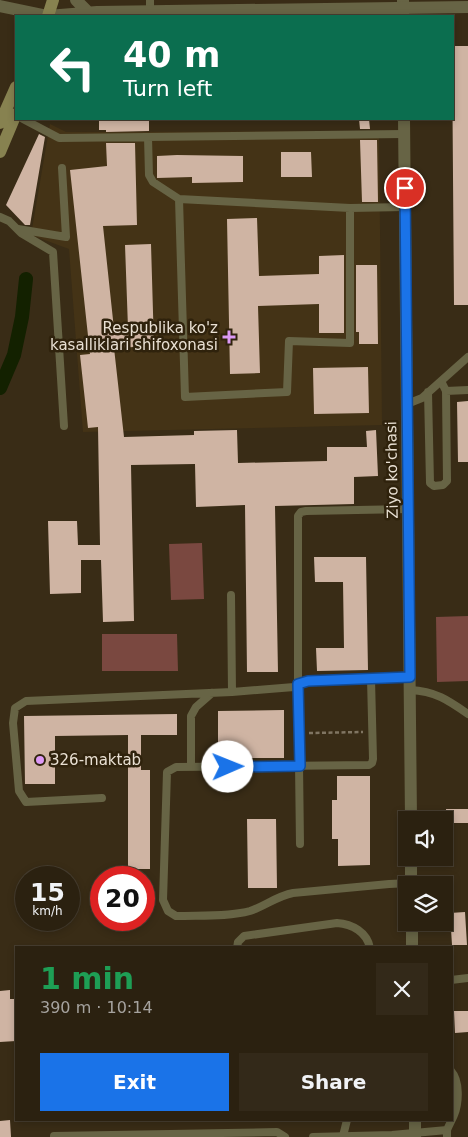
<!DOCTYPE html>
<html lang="en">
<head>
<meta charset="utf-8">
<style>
	body { margin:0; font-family:"DejaVu Sans",sans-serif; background:#332919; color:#f1f3f6; height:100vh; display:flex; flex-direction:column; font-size:19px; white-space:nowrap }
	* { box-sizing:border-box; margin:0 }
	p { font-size:16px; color:#a6a39f }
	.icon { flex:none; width:28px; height:28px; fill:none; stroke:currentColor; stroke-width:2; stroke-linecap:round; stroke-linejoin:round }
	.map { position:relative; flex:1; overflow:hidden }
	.side { position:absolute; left:15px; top:946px; width:438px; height:175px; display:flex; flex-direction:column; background:#2b2110; border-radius:0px; box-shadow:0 2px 8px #0003,0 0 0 1px #473e30 }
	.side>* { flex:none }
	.hud { position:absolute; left:15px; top:15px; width:439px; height:105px; border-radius:0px; box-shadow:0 2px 8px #0003,0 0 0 1px #473e30; background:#0b6e4f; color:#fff; overflow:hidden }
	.tools { position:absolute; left:398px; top:811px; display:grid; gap:10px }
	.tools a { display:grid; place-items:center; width:55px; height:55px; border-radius:0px; background:#2b2110; box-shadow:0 2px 8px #0003,0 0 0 1px #473e30; font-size:25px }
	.speed { position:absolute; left:15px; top:866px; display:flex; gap:10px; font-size:25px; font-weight:700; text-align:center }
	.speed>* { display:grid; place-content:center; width:65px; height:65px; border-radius:50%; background:#2b2110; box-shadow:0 2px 8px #0003,0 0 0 1px #473e30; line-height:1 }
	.speed small { font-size:12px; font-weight:400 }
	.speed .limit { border:8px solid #d22; background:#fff; color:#111 }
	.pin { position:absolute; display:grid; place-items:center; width:42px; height:42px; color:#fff; margin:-21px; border:2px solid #fff; border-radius:50%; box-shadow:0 1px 5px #0007 }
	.me { position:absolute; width:55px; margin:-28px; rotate:89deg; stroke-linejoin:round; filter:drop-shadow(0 0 4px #0008) }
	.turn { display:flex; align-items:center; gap:18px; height:105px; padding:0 25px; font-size:22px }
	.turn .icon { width:65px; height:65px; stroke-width:2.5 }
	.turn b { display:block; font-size:35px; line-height:42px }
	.round { display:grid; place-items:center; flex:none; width:52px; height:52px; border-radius:0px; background:#332919 }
	.headline { display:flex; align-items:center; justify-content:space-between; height:85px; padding:0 25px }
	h1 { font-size:30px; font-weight:700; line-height:38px; color:#1e9e55 }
	.action { display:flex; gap:10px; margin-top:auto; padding:10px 25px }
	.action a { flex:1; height:58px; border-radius:0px; background:#1a73e8; color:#fff; font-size:20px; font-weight:700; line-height:58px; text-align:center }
	.action a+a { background:#332919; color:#f1f3f6 }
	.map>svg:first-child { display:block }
</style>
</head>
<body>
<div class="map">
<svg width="468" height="1137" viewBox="0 0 468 1137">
	<rect width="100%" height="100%" fill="#392c16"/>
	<!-- built -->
	<path fill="#443316" d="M50 124 66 132 379 131 382 425 83 432 69 249 31 235Z"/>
	<!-- green -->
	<path fill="#7a4840" d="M202 543 204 599 171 600 169 544Z
		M468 616V681L437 682 436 617Z
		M102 634H177L178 671H102Z"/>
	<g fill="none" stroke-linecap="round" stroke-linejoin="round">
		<!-- canal -->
		<path stroke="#132100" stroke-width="14" d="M0 388 14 355 22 317 26 279"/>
	</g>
	<!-- building -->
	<path fill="#cfb4a3" d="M452 46H468V305H454Z
		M99 119H149V131L106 132V130H99Z
		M359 119H369L370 129H360Z
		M39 134 45 137 30 225H25L6 205Z
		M360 140H377L378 202H362Z
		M106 143H135L137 225 103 226 114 329 128 328 125 245 151 244 154 346 114 348 124 437 194 435V431L237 430 238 463 327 461V447H367L366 431 376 430 378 476 354 477V504L275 506 278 672H247L245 505 196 507 195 464 131 465 134 621 103 622 101 560H81V593L50 594 48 521H77L78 545H100L98 427 88 428 80 355 90 354 70 170 107 166Z
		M281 152H311L312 177H281Z
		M177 155 243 156V182L192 183V177L157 178V156Z
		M257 218 259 276 319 274V256L344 255V333H319V304L258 306 260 373 230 374 227 219Z
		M356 265H377L378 344H359V332H356Z
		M368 367 369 413 314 414 313 368Z
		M468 401V462H458L457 402Z
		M314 557H366L368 670 317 671 316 648H344L343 582H315Z
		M284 710V758H218V711Z
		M177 714V735H141V770H150V869H128V735L55 736V784H25L24 716Z
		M337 776H370V865L338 866V839H332V800H337Z
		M446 809H468V823H447Z
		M247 819H276L277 888H248Z
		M465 912 467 945H452L450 913Z
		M10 990V999H16V1041L0 1042V991Z
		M454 1011H468V1032L455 1033Z
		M10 1120 11 1137H0V1121Z"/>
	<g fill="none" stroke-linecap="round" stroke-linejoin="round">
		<!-- path -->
		<path stroke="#807562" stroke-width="2.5" stroke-dasharray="4 2.5" stroke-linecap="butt" d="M309 733 363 732"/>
		<!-- service -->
		<path stroke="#676445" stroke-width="8" d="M150 0V11
			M23 119 59 138 404 134
			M148 137 149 175 153 182 179 199
			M350 208V343L289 341 287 392 185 397 179 199 350 208 405 207
			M0 217 9 221 21 233 53 252 64 426
			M18 229 66 237 62 168
			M446 391 468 390
			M428 392 430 483 434 486 443 485 447 481 446 391 441 381
			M407 404 422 398 468 357
			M231 595 232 692
			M371 679 373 759 372 763 369 765 176 767 167 772 163 900 168 911 176 916C199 915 228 917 250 911 265 906 277 896 293 893L389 884 411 883
			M410 690C435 691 448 700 468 714
			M191 767V716L196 707 212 693
			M102 798 26 802 19 791 13 723 15 708 26 701 232 692 294 687 298 684V516L301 512 306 511 408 509
			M300 844 298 684 308 681 410 677
			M237 948 238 942 244 936 337 923C352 924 367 932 370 948
			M451 980 468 978
			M447 1130C449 1125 452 1120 454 1115 459 1103 460 1081 451 1071
			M54 1136 277 1132 285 1137
			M343 1136 347 1120
			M313 1137 392 1135 447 1130V1137"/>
		<!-- minor -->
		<path stroke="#676445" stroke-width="12" d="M403 0V16
			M0 6 48 16
			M404 119 411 820
			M411 858V885
			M412 922V948
			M415 1120V1137"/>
		<!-- tertiary -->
		<path stroke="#676445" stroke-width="12" d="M76 0 88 12
			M48 16 97 12 468 7"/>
		<!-- secondary -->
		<path stroke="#878250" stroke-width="12" d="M48 16 53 0
			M0 123 16 87
			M0 152 16 114"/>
	</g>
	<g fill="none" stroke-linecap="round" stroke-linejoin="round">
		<!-- route casing -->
		<g stroke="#114b97" stroke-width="12">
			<path id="route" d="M228 767 300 766 298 684 308 681 410 677 405 188"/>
		</g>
		<!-- route -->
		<use href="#route" stroke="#1a73e8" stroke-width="9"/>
	</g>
	<!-- markers -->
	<g fill="#dc99f5" stroke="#2f220c" stroke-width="2">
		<path d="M226.5 329.5h5v5h5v5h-5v5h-5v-5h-5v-5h5z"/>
		<circle cx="40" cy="760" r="5"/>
	</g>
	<g text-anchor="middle" stroke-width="5" stroke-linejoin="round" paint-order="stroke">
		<!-- poi labels -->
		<g font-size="15" fill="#e9e0d3" stroke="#2f220c" text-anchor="end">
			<text x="218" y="333">Respublika ko'z<tspan x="218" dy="17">kasalliklari shifoxonasi</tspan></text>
			<text x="50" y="765" text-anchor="start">326-maktab</text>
		</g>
		<!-- street labels -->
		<g font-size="15" fill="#e9e0d3" stroke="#2f220c">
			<text transform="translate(392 470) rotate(-91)" y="5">Ziyo ko'chasi</text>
		</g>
	</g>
</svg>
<div class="tools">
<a><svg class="icon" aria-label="sound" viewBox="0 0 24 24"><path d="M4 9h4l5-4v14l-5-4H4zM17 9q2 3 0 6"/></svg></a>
<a><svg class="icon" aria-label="layers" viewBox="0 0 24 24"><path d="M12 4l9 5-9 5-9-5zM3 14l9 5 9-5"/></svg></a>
</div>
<div class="speed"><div>15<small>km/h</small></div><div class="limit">20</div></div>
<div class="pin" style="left:405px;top:188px;background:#d93025"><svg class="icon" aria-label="arrive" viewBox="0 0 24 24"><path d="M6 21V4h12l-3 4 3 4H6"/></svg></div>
<svg class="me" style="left:228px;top:767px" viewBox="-20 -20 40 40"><circle r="19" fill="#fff"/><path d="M0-13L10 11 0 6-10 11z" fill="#1a73e8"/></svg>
<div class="hud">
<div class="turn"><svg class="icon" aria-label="left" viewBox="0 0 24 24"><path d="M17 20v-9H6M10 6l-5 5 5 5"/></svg><div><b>40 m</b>Turn left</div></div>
</div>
<section class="side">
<div class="headline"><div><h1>1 min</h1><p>390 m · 10:14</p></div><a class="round"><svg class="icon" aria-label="close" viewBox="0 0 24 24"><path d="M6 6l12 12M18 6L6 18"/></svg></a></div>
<div class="action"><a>Exit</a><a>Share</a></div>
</section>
</div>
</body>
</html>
